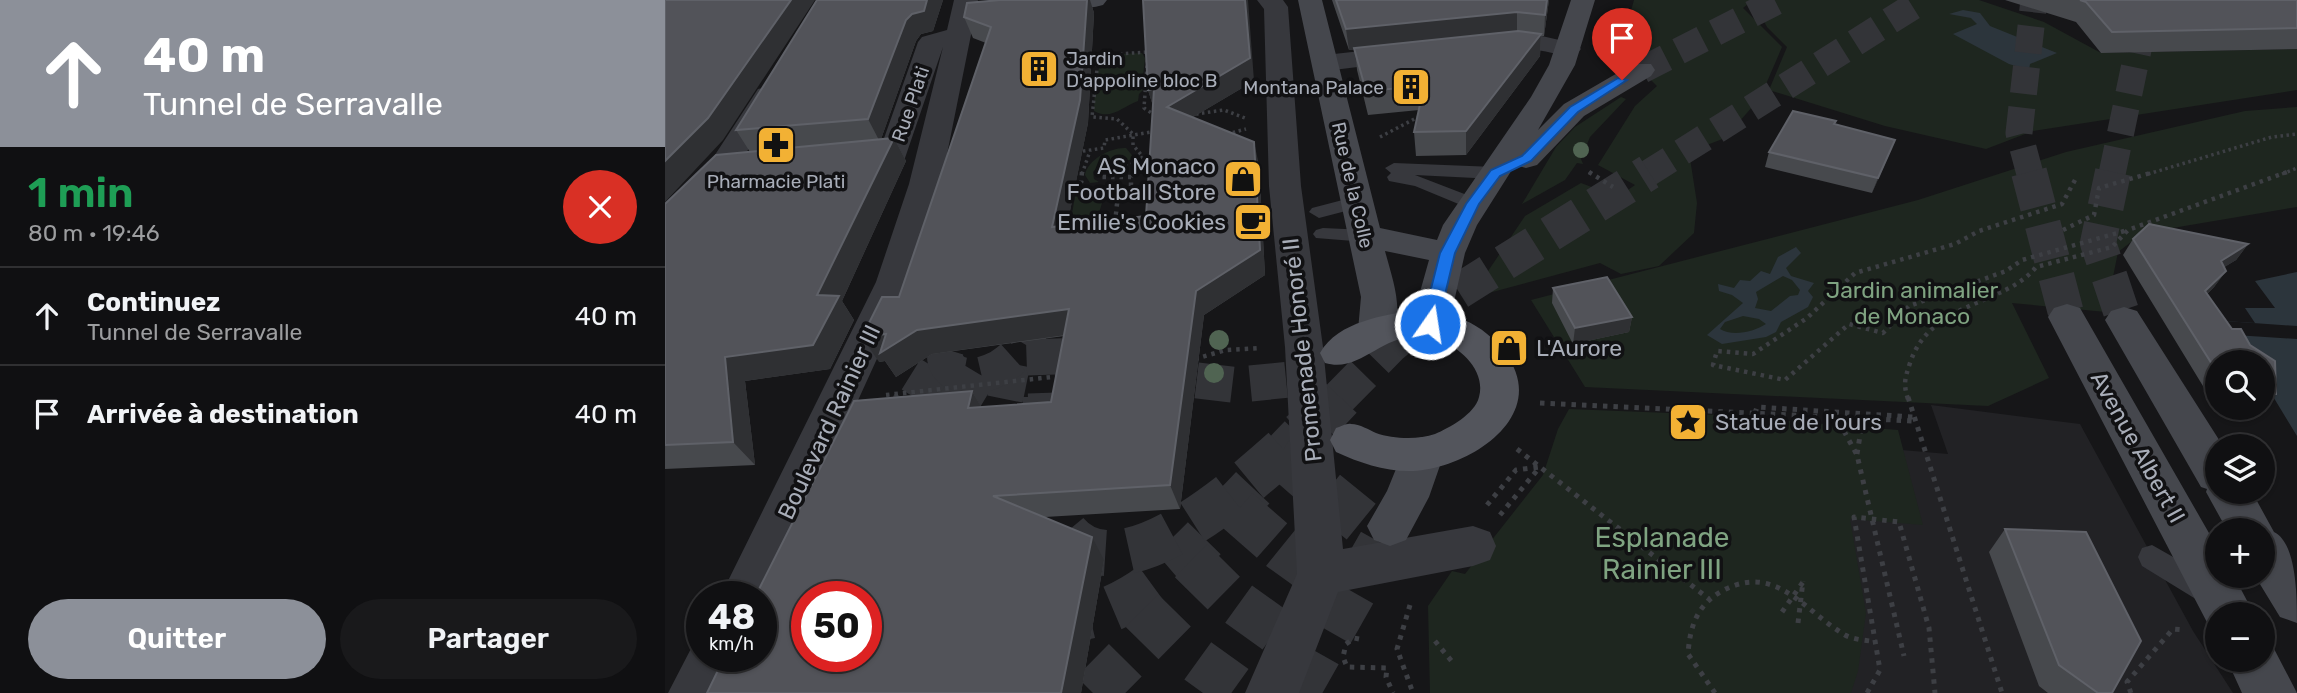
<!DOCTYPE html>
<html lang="fr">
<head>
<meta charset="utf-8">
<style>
	body { margin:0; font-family:Rubik,sans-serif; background:#19191b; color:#f1f3f6; height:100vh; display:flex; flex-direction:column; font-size:26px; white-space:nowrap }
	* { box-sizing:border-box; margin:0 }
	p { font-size:23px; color:#9c9d9f }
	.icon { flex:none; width:38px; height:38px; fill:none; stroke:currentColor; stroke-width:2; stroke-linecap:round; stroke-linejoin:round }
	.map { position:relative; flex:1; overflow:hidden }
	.drawer { display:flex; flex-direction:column; background:#101012; width:665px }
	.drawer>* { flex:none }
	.guide { background:#8c9099; color:#fff; overflow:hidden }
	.controls { position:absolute; left:1540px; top:350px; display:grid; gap:14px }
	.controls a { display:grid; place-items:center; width:70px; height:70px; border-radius:50%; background:#101012; box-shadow:0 2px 5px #0004,0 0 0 2px #303032; font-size:35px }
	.speed { position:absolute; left:21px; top:581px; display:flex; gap:14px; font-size:35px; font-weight:700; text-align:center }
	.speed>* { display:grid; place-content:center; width:91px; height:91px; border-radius:50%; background:#101012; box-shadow:0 2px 5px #0004,0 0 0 2px #303032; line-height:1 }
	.speed small { font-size:18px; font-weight:400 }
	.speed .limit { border:10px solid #d22; background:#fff; color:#111 }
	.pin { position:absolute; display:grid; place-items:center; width:60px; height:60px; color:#fff; margin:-72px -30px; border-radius:50% 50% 50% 0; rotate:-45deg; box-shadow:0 0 7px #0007 }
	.pin .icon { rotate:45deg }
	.me { position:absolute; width:77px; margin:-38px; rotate:13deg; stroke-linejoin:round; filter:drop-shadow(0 0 5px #0008) }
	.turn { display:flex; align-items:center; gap:24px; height:147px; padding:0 28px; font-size:32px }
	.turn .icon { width:91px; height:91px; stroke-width:2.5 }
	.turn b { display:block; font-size:49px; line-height:60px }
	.round { display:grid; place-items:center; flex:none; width:74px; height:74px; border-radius:37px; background:#19191b }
	.overview { display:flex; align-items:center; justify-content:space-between; height:119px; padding:0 28px }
	h1 { font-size:42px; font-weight:600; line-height:52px; color:#1e9e55 }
	.cta { display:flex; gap:14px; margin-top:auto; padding:14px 28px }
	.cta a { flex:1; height:80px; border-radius:42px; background:#8c9099; color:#fff; font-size:28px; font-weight:600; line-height:80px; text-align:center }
	.cta a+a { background:#19191b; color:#f1f3f6 }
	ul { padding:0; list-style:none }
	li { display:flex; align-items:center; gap:21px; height:98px; padding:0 28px; border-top:2px solid #303032 }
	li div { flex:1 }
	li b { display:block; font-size:26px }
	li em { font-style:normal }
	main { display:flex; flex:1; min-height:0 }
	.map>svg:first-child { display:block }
</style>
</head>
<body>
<main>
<section class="drawer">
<div class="guide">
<div class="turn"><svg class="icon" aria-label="ahead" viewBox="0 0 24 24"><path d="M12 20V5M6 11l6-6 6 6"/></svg><div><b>40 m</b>Tunnel de Serravalle</div></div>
</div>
<div class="overview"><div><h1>1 min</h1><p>80 m · 19:46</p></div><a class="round" style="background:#d93025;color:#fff"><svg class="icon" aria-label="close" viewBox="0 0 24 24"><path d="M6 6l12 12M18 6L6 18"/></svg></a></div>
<ul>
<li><svg class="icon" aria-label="ahead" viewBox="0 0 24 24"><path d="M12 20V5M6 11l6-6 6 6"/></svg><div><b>Continuez</b><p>Tunnel de Serravalle</p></div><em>40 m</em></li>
<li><svg class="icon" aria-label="arrive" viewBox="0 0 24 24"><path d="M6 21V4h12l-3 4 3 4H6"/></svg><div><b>Arrivée à destination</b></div><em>40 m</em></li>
</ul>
<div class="cta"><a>Quitter</a><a>Partager</a></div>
</section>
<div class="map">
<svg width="1632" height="693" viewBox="0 0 1632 693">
	<rect width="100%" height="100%" fill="#161618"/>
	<!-- built -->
	<path fill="#222225" d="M1266 405 1415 424 1528 631 1568 693H1028L1145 442 1283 454Z"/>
	<!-- green -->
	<path fill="#1e261f" d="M969 0H1088L1078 8 1117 47 1095 98 1060 138 1024 152 1032 203 1029 233 994 266 956 274 935 263 805 298 860 216 916 183 953 197 970 185 933 165 970 106 992 86 967 61 957 68 952 61Z
		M1107 0H1314L1379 22 1436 53 1632 49V90L1368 131 1321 149 1220 126 1104 90 1122 47 1102 27 1096 16Z
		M477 53 480 58 478 77 436 83 431 80 435 64 456 54Z
		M475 83 479 89 474 94 473 101C458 106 446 121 429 111L430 90Z
		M956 97 961 99 925 137 916 159 918 164 912 163 900 180 857 204 891 147 910 127Z
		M1632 107V207L1478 233 1453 252 1441 312 1347 303 1384 378 1323 406 920 387 866 300 1253 200 1401 152 1580 111Z
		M461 148 470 159 434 165 428 172 429 179 434 182 425 183 420 175C422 160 446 147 461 148Z
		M412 185 415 190 438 200 433 216 426 222 428 234 401 248Z
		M904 409 1054 415 1233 430 1258 525 1185 519 1201 613 1193 671 1186 693H765L763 606 787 571 800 574 878 475 893 429Z"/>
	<!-- water -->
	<path fill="#2c353c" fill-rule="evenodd" d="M1298 10 1315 13 1325 26 1392 53 1365 64 1364 70 1344 64 1288 34 1312 24 1306 18 1284 14Z
		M1131 247 1136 253 1121 268 1126 276 1149 283 1143 291 1148 297 1143 307 1116 322 1111 332 1101 337 1057 344 1042 335 1078 303 1067 295 1054 291 1053 284 1069 288 1075 280 1085 281 1096 271 1105 274 1113 257ZM1118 276 1127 280 1135 290 1133 295 1125 296 1106 311 1090 308 1093 299 1091 292ZM1078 316 1094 319 1101 324C1089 332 1067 337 1055 329L1060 322Z
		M1632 272V436L1598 380V362L1560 321 1590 323 1580 308H1610L1590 281Z"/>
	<!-- pier -->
	<path fill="#161618" d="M1560 321 1632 326V339L1570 335Z"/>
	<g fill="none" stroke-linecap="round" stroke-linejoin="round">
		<!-- secondary-tunnel-far2 -->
		<path stroke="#333438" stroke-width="27" stroke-dasharray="27 14" stroke-linecap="butt" d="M977 70 1114 0
			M982 174 1258 0
			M1365 174 1354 133 1369 0
			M1447 174 1473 50V0"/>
		<!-- secondary-tunnel-far1 -->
		<path stroke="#333438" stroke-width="36" stroke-dasharray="36 18" stroke-linecap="butt" d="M1364 172 1402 317
			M1448 172 1433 243 1459 320
			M252 399 278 357
			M340 399 348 360
			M673 399 726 345 780 300 984 172"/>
		<!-- secondary-tunnel -->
		<path stroke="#333438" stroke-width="46" stroke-dasharray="46 24" stroke-linecap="butt" d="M233 445 253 397
			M328 457 340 397
			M379 618C464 629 525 552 578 498 610 464 643 431 675 397
			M631 693 716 543"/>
		<!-- primary-tunnel-far1 -->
		<path stroke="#333438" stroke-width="36" stroke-dasharray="36 18" stroke-linecap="butt" d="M377 285 381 399
			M344 319 358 325 363 337C357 351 347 360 334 368 270 401 251 322 344 319Z
			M478 374 570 385 660 376
			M299 399 314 374"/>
		<!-- primary-tunnel -->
		<path stroke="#333438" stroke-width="46" stroke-dasharray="46 24" stroke-linecap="butt" d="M381 397C381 421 379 485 385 504 432 634 595 470 649 423
			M276 437 300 397
			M428 693 562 557 628 482 651 437
			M538 693 620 579 702 478"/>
		<!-- path-far2 -->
		<path stroke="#3d3f44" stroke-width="3.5" stroke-dasharray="2.5 3.5" stroke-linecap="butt" d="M428 87 481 80
			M531 114 559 110 580 118
			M562 134 581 129
			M715 137 757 115
			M412 152 439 148 440 140 492 131
			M924 172 926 174
			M417 174 425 151
			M434 174 440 166 465 165 478 157 468 145V134L452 119 427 117 433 60 452 54 483 52 479 108 491 116
			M1483 174 1607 137 1632 134
			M1617 174 1632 168"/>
		<!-- path-far1 -->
		<path stroke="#3d3f44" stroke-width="4.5" stroke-dasharray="3.5 5" stroke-linecap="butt" d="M417 172 416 182 421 188 453 194 450 224
			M434 172V177H466V186L453 194
			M924 172 948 187
			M1410 180 1397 204 1314 231 1290 244 1190 273 1142 318 1088 354 1052 351 1048 365 1120 380 1184 324 1218 333 1244 306 1341 271 1357 260 1463 230
			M1398 230 1429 215 1434 188 1489 172
			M530 359 561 350 596 348
			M221 395 396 376
			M1243 399C1238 384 1240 378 1245 363 1266 300 1340 306 1371 267L1447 247 1463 230 1622 172"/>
		<!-- path -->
		<path stroke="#3d3f44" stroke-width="5" stroke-dasharray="4.5 6" stroke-linecap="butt" d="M1243 397 1337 693
			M875 403 1249 421
			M1090 413 1092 407 1248 417
			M1174 422 1192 455 1239 656
			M852 449 1044 599
			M1192 454 1197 424
			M822 505 851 470 874 467
			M835 515 874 468
			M745 605 732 649 748 693
			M1117 612 1138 582
			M1133 623 1138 581
			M694 639 689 638 681 644 678 657 682 667 722 668 721 677 728 693
			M770 641 789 664
			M1050 693 1023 654C1025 626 1032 605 1057 591 1110 562 1138 610 1180 635 1189 640 1201 640 1211 642
			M1202 693 1215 670 1189 517 1234 522 1264 628 1270 693
			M1466 693 1462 682 1508 629 1520 630"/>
		<!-- lane -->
		<path fill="#37383d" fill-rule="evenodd" d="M729 163 830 167 839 173 830 179 750 175 815 200 818 204 815 208 808 210 750 186 724 181 722 177 726 173 720 168Z
			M693 196 700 198 703 202 700 206 654 218 644 212 647 208Z
			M658 228 701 230 711 236 701 242 651 238 648 234 651 230Z
			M1487 545 1554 583 1558 592 1554 601 1544 605 1534 601 1477 566 1473 557 1477 548Z"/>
		<!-- street -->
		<path fill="#37383d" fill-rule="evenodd" d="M289 0H313L276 184 247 282 96 613V597H55L211 282 244 184 278 47 240 158 188 165 177 162 173 156 177 150 217 144 253 42 257 37 282 30Z
			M592 0H618L623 7 636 186 658 347 678 549 808 526 825 532 831 546 825 560 808 566 673 592 634 693H580L632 574 620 347 604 186 599 9Z
			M868 34 912 44 916 49 912 54C896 58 883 50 867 50 850 49 833 55 816 50L812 45 816 40Z
			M741 46 750 48 754 54 750 60 660 71 651 69 647 63 651 57 660 55Z
			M103 87 113 89 117 95 68 174 12 230 0 233V205L46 161 93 89Z
			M37 636V656H75L58 693H3L31 639Z"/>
		<!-- secondary -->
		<path fill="#45474d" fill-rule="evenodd" d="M372 0H442L438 5C420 10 394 10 376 5Z
			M633 0H657L715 228 772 240 778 225 866 97 884 65 906 0H930L910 65 873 130 899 104 968 64H986L990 70 986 76 919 116 872 165 861 168 850 165 812 225 800 253 784 324 778 333 765 337 752 333 746 324 764 260 720 251C727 278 741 313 725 339L712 343 699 339 693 330 696 297Z
			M1402 304 1415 308 1552 547V576H1569L1589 614H1552V632L1546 630 1383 317 1389 308Z
			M1459 307 1472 311 1558 446H1552V492H1587L1609 532C1632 543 1632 598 1632 623L1615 617 1590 576H1598V530H1562L1541 492 1542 489 1536 487 1440 320 1446 311Z
			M757 437 772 442 779 454 764 497 741 540 725 546 709 540 702 526 722 491 742 442Z
			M1598 639 1606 643 1632 693H1577L1562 660H1598Z"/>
		<!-- primary -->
		<path fill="#53555c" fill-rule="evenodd" d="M752 310C768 313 785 315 799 320 816 327 830 339 840 353 887 415 805 468 748 471 721 472 695 463 671 452L665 440 671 428C675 427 682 423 686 424 695 424 704 430 711 433 728 439 753 440 770 434 784 428 810 414 814 397 821 372 797 348 775 341 721 321 701 375 660 363L655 353C673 321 720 315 752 310Z"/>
	</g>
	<!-- trees -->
	<g fill="#506452">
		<circle cx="916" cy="150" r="8"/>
		<circle cx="554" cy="340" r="10"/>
		<circle cx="549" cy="373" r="10"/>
	</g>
	<!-- wall -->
	<path fill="#47494d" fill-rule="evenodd" d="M152 0H278L268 31 256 34 251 41 216 139 229 138 241 161 177 301 189 320 165 369 80 381 90 465 0 469V204L85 152 71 130Z
		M335 0H425L429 13 423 123 402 225 481 216 488 106 483 90 589 81 528 117 594 165 600 275 539 315 515 509 380 517 439 560 416 693H42L307 391 316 407 386 402 399 336 267 354 231 377 220 361 214 362 234 297 321 43 308 38 299 17Z
		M667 0H884L879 36H876L875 56 801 155 751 156 749 132 754 110 703 115 692 70 690 49 684 50Z
		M1340 0H1632V49L1436 53 1411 22Z
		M1170 124 1230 140 1207 193 1100 167 1104 152Z
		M1484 224 1583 244 1571 260 1559 267 1561 271 1549 287 1542 294 1567 329H1576L1585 345 1610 361 1611 394 1597 409H1552L1458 255 1468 239ZM1552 362H1598V408H1552Z
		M888 288 967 317 964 332 908 344 887 303Z
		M1340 529 1447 693H1383L1374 686 1324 552Z"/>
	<!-- shaded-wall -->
	<path fill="#2f3033" d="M126 0H150L58 140 0 202V161Z
		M262 0H278L268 31 256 34 251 41 215 142 203 119 241 20Z
		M422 0H425L429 13 423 123 397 251 387 227Z
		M580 0H583L589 81 508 129 502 107Z
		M882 0H884L879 36 880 15Z
		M852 12V32L684 50 681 29Z
		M876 34 875 56 801 155V131Z
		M489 89 490 112 483 90Z
		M229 138 241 161 177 301 189 320 165 369 80 381 90 465 68 442 60 357 152 295Z
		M1230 140 1224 155 1207 193 1213 178Z
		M589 142 594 165 600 275 539 315 515 509 505 485 531 291Z
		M1583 244 1571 260 1544 277 1556 261Z
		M1561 271 1549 287 1528 307 1540 291Z
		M404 309 415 333 267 354 231 377 220 361 214 362 197 337Z
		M967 317 964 332 908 344 910 328Z
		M307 391 321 415 303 408Z
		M427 537 439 560 416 693H396Z"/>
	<!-- building -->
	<path fill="#525359" stroke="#5f6168" stroke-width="2" fill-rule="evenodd" d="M0 0H126L43 118 0 161Z
		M152 0H262L259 11 247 14 241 20 203 119 71 130Z
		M335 0H422L415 100 387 227 481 216 489 89 483 90 478 0H580L585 58 502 107 589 142 595 250 531 291 505 485 328 496 427 537 396 693H42L60 656H96V597H90L189 401 307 391 303 408 386 402 404 309 252 330 215 353 221 334 197 337 217 297H234L326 27 299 17 302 3ZM142 597H201V656H142Z
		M671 0H882L880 15 852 12 681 29Z
		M1415 0H1632V28L1447 32 1421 2Z
		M853 31 876 34 801 131 749 132 759 86 701 91 689 48Z
		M1128 111 1171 121 1169 124 1230 140 1213 178 1104 152Z
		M229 138 152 295 174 296 148 345 60 357 68 442 0 445V204L51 155Z
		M1484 224 1583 244 1556 261 1561 271 1540 291 1567 329H1576L1585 345 1610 361 1611 394H1598V362H1552V372L1468 239Z
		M942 277 967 317 910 328 888 288Z
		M1340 529 1421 532 1476 641 1447 693H1433L1394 665Z"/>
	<!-- route -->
	<path fill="#1a73e8" stroke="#114b97" stroke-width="2" d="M953 78 962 80 913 112 866 161 835 176 814 204 790 253 773 324 765 329 759 327 757 324 775 253 801 204 826 170 857 156 905 107Z"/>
	<!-- icons -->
	<defs>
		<g id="building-square" transform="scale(2.0125)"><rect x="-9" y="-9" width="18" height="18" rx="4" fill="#f2b134" stroke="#111113"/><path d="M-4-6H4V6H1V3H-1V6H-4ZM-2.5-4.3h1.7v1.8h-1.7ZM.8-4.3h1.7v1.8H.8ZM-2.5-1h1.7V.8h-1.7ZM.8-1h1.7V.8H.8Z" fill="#111"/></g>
		<g id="pharmacy-square" transform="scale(2.0125)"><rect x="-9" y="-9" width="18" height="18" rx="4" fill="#f2b134" stroke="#111113"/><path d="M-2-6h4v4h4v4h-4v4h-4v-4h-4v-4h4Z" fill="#111"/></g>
		<g id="shop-square" transform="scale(2.0125)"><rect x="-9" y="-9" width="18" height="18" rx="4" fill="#f2b134" stroke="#111113"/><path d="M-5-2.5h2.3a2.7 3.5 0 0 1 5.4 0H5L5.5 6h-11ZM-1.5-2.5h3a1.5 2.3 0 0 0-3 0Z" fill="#111"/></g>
		<g id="cafe-square" transform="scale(2.0125)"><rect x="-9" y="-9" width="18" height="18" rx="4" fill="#f2b134" stroke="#111113"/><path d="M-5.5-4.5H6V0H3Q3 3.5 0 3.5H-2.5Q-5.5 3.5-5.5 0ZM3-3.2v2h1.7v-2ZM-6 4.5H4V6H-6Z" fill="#111"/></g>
		<g id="sight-square" transform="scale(2.0125)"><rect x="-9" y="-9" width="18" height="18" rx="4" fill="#f2b134" stroke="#111113"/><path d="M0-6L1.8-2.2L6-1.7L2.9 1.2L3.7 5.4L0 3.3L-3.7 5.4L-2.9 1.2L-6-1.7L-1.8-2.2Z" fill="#111"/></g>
	</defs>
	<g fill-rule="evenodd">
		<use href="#building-square" x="374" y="69"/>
		<use href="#building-square" x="746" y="87"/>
		<use href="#pharmacy-square" x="111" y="145"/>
		<use href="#shop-square" x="578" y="179"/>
		<use href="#cafe-square" x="588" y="222"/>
		<use href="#shop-square" x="844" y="348"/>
		<use href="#sight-square" x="1023" y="422"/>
	</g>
	<g text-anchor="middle" stroke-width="7" stroke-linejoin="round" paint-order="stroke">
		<!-- far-poi labels -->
		<g font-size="19" fill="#a8adb8" stroke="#111113" text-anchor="start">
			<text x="401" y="65">Jardin<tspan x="401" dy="22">D'appoline bloc B</tspan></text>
			<text x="719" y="94" text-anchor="end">Montana Palace</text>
			<text x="111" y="188" text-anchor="middle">Pharmacie Plati</text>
		</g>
		<!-- far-street labels -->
		<g font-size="19" fill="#a8adb8" stroke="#111113">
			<text transform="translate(245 104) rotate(-71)" y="7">Rue Plati</text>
			<text transform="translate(688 185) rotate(77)" y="7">Rue de la Colle</text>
		</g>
		<!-- poi labels -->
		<g font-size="23" fill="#a8adb8" stroke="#111113" text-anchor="end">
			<text x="551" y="174">AS Monaco<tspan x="551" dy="26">Football Store</tspan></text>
			<text x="561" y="230">Emilie's Cookies</text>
			<text x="871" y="356" text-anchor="start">L'Aurore</text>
			<text x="1050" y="430" text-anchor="start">Statue de l'ours</text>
		</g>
		<!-- park labels -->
		<g font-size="23" fill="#7fa381" stroke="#111113">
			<text x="1247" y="298">Jardin animalier<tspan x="1247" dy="26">de Monaco</tspan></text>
		</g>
		<!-- street labels -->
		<g font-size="23" fill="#a8adb8" stroke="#111113">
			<text transform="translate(637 350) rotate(-96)" y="8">Promenade Honoré II</text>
			<text transform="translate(164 422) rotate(-65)" y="8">Boulevard Rainier III</text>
			<text transform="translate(1473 447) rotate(61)" y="8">Avenue Albert II</text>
		</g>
		<!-- near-park labels -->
		<g font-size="28" fill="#7fa381" stroke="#111113">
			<text x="997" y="547">Esplanade<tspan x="997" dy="32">Rainier III</tspan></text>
		</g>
	</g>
</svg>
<div class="controls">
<a><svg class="icon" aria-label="search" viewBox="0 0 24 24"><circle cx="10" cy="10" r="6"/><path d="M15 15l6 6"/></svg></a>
<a><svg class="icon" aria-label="layers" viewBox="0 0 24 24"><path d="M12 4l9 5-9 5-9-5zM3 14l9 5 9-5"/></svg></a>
<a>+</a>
<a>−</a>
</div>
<div class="speed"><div>48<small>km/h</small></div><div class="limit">50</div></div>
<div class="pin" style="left:957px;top:80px;background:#d93025"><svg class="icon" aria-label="arrive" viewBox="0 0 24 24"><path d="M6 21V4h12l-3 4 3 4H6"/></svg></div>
<svg class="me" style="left:765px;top:324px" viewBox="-20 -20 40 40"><circle r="17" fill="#1a73e8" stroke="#fff" stroke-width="3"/><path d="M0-11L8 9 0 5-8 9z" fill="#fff"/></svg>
</div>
</main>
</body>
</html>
